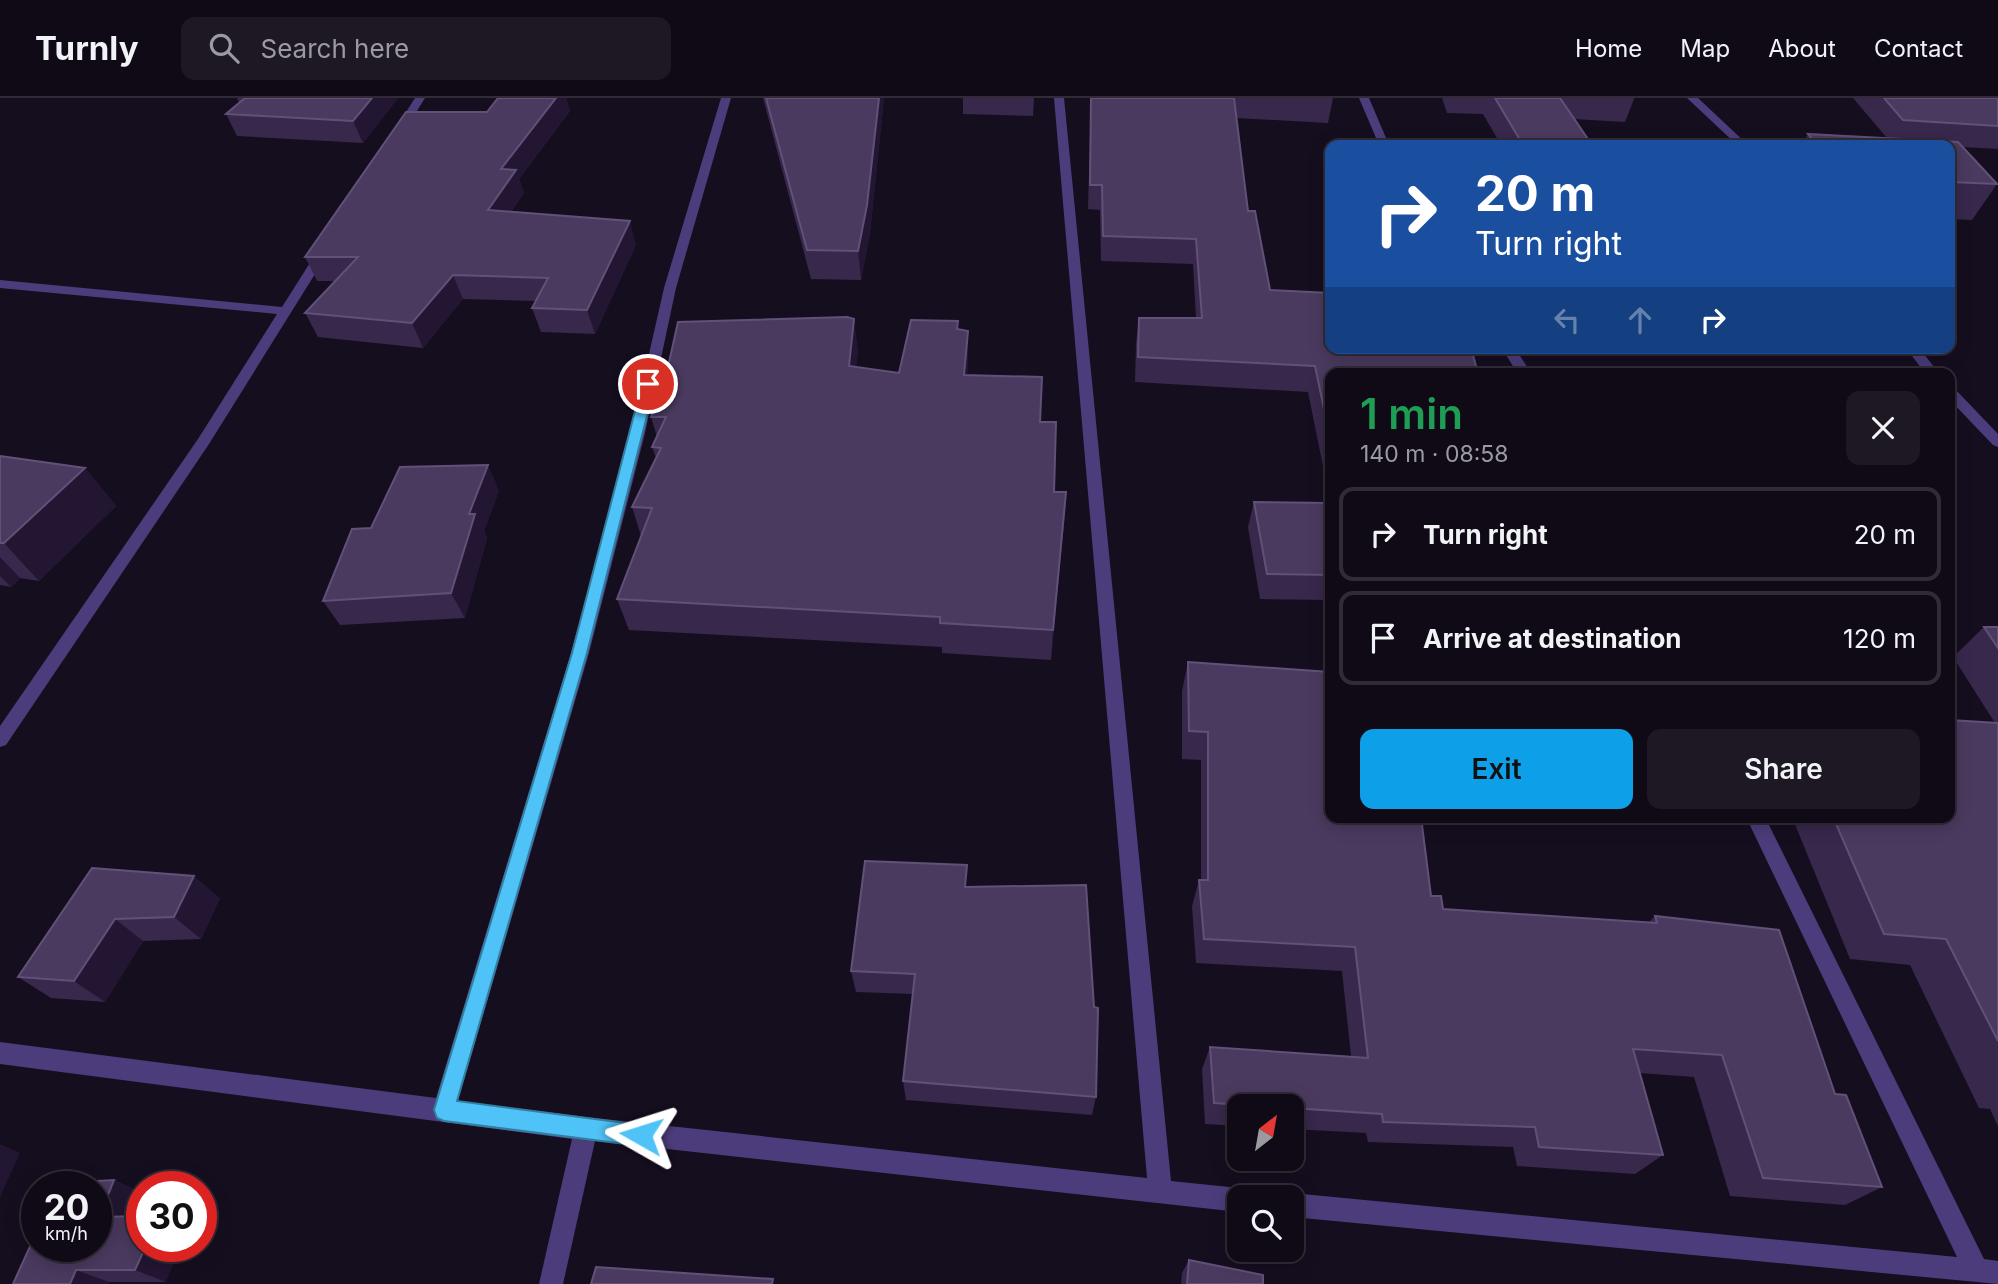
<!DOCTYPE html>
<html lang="en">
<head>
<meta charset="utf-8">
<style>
	body { margin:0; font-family:Inter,sans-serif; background:#1e1824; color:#f1f3f6; height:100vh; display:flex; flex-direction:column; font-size:26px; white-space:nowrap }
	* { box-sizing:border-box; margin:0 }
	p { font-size:23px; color:#9c9aa1 }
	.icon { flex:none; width:38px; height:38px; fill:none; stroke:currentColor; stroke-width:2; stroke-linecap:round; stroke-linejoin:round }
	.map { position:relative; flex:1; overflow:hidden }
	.side { position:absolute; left:1325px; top:270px; width:630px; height:455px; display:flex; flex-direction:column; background:#100a17; border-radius:14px; box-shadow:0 4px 18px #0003,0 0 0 2px #302b36 }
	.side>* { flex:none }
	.guide { position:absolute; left:1325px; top:42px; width:630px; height:214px; border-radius:14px; box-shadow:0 4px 18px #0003,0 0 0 2px #302b36; background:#1a4fa0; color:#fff; overflow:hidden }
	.needle { width:46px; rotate:31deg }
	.controls { position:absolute; left:1227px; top:996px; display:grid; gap:14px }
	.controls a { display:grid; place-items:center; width:77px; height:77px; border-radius:14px; background:#100a17; box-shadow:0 4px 18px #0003,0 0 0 2px #302b36; font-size:35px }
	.speed { position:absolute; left:21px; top:1073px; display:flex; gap:14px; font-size:35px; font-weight:700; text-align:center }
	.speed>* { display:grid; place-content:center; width:91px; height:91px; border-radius:50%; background:#100a17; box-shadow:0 4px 18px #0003,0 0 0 2px #302b36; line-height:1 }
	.speed small { font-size:18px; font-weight:400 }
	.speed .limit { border:10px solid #d22; background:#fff; color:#111 }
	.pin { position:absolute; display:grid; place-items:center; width:60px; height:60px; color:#fff; margin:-30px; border:4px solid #fff; border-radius:50%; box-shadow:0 2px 7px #0007 }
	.me { position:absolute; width:77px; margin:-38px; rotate:276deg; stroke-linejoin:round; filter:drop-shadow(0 0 5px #0008) }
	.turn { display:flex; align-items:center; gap:24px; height:147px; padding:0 35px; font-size:32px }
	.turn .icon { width:91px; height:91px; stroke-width:2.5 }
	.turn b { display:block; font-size:49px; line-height:60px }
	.lanes { display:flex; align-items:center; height:66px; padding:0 35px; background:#0003; justify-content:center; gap:35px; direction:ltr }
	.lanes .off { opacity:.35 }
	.round { display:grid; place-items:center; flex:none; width:74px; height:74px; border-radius:14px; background:#1e1824 }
	.headline { display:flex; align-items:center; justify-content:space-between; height:119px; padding:0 35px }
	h1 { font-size:42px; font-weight:600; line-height:52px; color:#1e9e55 }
	.cta { display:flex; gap:14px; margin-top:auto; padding:14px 35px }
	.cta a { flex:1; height:80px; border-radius:14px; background:#0e9fe9; color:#111; font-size:28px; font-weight:600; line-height:80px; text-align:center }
	.cta a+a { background:#1e1824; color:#f1f3f6 }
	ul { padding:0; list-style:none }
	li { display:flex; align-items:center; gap:21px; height:94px; margin:0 14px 10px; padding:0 21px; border:4px solid #302b36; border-radius:14px }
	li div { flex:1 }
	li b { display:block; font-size:26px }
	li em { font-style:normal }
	header { display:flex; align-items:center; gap:42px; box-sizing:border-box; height:98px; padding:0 35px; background:#100a17; border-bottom:2px solid #302b36 }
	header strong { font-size:33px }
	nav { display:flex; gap:38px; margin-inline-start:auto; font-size:24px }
	.search { width:490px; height:63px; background:#1e1824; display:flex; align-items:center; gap:18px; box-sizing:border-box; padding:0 24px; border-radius:14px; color:#9c9aa1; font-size:26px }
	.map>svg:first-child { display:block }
</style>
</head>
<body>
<header>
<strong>Turnly</strong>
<div class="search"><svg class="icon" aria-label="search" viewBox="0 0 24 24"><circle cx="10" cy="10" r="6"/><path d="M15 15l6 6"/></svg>Search here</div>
<nav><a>Home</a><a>Map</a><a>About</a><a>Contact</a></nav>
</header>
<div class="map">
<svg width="1998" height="1186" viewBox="0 0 1998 1186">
	<rect width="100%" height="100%" fill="#150e1f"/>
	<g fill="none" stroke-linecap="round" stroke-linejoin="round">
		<!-- street -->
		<path fill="#4d3c7b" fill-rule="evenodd" d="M415 0H425L403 35H395L394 33Z
			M721 0H731L676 190 645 335 589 555 458 1003 586 1019 1147 1080 1054 0H1064L1171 1083 1239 1090 1247 1094 1250 1099H1239V1114L595 1043 563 1186H539L572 1041 0 966V944L436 1000 571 555 631 335 664 190Z
			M1359 0H1369L1389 47H1379Z
			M1687 0H1698L1748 47H1737Z
			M320 149 330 152 209 346 6 647 0 649V628L198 341 277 216 0 190V182L282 209Z
			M1502 250H1515L1531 275H1517Z
			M1906 250H1919L1939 275H1925Z
			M1950 290 1955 291 1998 336V349L1993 347 1950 302Z
			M1746 719H1765L1984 1161 1998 1163V1186L1292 1119V1099H1283L1292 1095 1957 1159Z"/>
	</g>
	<!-- wall -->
	<path fill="#38284c" d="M237 0H398L363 45 237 38 226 16 239 5Z
		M498 0H566L570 13 519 81 524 95 511 114 636 147 595 236 541 234 532 210 536 203 463 201 423 250 318 239 305 215 335 183H317L305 159 487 14Z
		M763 0H884L870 135 861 182 811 181Z
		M963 0H1034L1033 18 963 16Z
		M1091 0H1333L1328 25 1236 20 1248 113 1270 192 1330 275V403L1308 294 1135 284 1136 245 1139 220H1196L1193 166 1101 163 1100 112 1088 111Z
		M1442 0H1634V1L1625 24 1574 21 1592 47H1501L1483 16 1447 15Z
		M1853 0H1998V51L1963 49 1997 86 1972 122 1950 121V47H1802L1808 36 1887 40Z
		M958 231 968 263 967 277 1040 324 1054 394H1066L1064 425 1051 562 942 555V549L629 532 617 501 641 438 632 409 656 360 652 349 657 339 651 319 858 252 856 269 899 275Z
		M0 358 85 370 116 408 39 483 20 480 11 489 0 487Z
		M499 392 484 433 487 440 465 520 340 527 323 503 371 430Z
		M1254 404 1330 405V502L1260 501 1248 429Z
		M1984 529H1998V1028L1990 1011 1979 1010 1910 867 1850 861 1792 719H1950L1995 625 1953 559Z
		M1188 564 1431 798 1443 811 1649 824 1655 818 1835 996 1882 1089 1845 1107 1730 1098 1694 979 1640 975 1663 1057 1635 1076 1517 1068 1513 1049 1368 1044 1366 1035 1292 1031V1008H1239V1028L1205 1026 1202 971 1210 949 1351 958 1342 873 1196 865 1192 808 1199 782H1201V662L1182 661V593Z
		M92 770 220 800 201 841 143 843 105 904 51 900 18 879Z
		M968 788 1096 999 1092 1017 906 1002 903 983 913 896 856 894 851 873Z
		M114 1082 142 1095V1103L136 1118 166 1184H109L13 1186Z
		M1189 1162 1263 1186H1181L1182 1175Z"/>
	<!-- shaded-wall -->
	<path fill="#221632" d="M372 0H398L363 45 353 23Z
		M556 0H566L570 13 519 81 524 95 496 136 488 112 501 71Z
		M879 0H884L870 135 861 182 858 153Z
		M630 123 636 147 595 236 587 212Z
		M453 177 463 201 423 250 412 225Z
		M854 221 858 252 853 299 849 268Z
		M968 233V263L965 308 964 277Z
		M488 367 499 392 484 433 487 440 465 520 451 495 469 416Z
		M85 370 116 408 39 483 4 445Z
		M1066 394 1064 425 1051 562 1053 532Z
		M0 459 20 480 11 489 0 478Z
		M194 778 220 800 201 841 174 819Z
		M115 821 143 843 105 904 74 883Z
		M0 1046 20 1055 0 1099Z
		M114 1082 142 1095V1103L130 1133 99 1119Z
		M146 1148H181L166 1184 135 1172Z
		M76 1172 109 1184 108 1186H70Z"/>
	<!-- building -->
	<path fill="#4a3a5f" stroke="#615178" stroke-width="2" d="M245 0H372L353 23 226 16Z
		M498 0H556L501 71 516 72 488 112 630 123 587 212 532 210 548 180 453 177 412 225 305 215 358 159H305L406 14H487Z
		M766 0H879L867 107 858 153 807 152Z
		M1091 0H1234L1248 113H1255L1270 192 1330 195V250H1471L1478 275H1330V340L1315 268 1138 259 1139 220H1202L1196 141 1103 138 1102 87H1090Z
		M1495 0H1560L1592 47H1523Z
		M1884 0H1998V28L1903 22Z
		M1808 36 1958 44 1997 86 1950 84V47H1817Z
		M847 219 854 221 849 268 899 275 911 222 958 223 957 231 968 233 964 277 1042 279 1040 324H1056L1054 394H1066L1053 532 940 525V519L617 501 652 410 632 409 661 350 652 349 666 319H651L668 269 678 224Z
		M0 358 85 370 4 445H0Z
		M488 367 469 416H475L451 495 323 503 352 431 371 430 400 369Z
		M1254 404 1330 405V477L1267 476Z
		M1984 529H1998V550Z
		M1188 564 1330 574V719H1421L1431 798H1441L1443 811 1657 825 1655 818 1779 832 1835 996 1846 997 1882 1089 1763 1080 1722 957 1633 951 1663 1057 1539 1049 1535 1029 1383 1024 1382 1016 1292 1010V1008H1258L1214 1005 1210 949 1368 960 1355 849 1204 841 1199 782H1208V634L1189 633Z
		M1950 622 1998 625V943L1946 841 1884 836 1833 719H1950Z
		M865 763 967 767 965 789 1086 787 1094 909 1098 910 1096 999 903 983 915 876 851 873Z
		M92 770 194 778 174 819 115 821 74 883 18 879Z
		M114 1082 99 1119 142 1118V1148H146L135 1172H76L70 1186H13L37 1133V1148H96V1088H57L59 1085Z
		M1189 1162 1263 1177V1186H1187Z
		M596 1169 773 1181 772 1186H591Z"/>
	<!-- route -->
	<path fill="#4fc3f7" stroke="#337fa1" stroke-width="2" d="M648 283 655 286 587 555 457 1003 641 1027 648 1030 651 1037 648 1045 641 1048 444 1023 437 1020 434 1012 572 555 642 286Z"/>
</svg>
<div class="controls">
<a><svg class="needle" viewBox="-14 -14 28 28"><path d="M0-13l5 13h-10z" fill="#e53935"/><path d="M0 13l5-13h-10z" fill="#9c9aa1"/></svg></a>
<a><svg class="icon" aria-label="search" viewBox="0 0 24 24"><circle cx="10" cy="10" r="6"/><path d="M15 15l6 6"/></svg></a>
</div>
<div class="speed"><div>20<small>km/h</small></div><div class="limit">30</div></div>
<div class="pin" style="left:648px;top:286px;background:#d93025"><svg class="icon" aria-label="arrive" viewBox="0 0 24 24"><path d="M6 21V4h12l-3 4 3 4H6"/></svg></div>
<svg class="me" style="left:641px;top:1037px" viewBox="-20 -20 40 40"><path d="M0-17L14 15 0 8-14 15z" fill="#4fc3f7" stroke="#fff" stroke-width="4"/></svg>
<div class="guide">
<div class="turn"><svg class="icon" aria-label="right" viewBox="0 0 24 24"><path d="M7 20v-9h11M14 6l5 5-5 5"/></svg><div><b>20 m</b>Turn right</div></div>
<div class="lanes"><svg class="icon off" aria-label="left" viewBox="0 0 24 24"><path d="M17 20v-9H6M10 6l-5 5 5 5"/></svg><svg class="icon off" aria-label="ahead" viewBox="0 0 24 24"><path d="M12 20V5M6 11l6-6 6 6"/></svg><svg class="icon" aria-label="right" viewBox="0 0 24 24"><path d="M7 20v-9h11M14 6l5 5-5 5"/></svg></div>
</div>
<section class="side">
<div class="headline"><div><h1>1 min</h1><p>140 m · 08:58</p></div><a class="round"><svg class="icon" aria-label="close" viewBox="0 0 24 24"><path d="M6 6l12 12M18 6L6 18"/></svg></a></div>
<ul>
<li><svg class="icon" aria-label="right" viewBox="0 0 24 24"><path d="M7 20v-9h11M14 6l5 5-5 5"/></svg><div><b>Turn right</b></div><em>20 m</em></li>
<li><svg class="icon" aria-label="arrive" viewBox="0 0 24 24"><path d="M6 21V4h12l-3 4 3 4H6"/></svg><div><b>Arrive at destination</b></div><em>120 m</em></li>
</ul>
<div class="cta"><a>Exit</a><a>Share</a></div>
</section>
</div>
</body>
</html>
